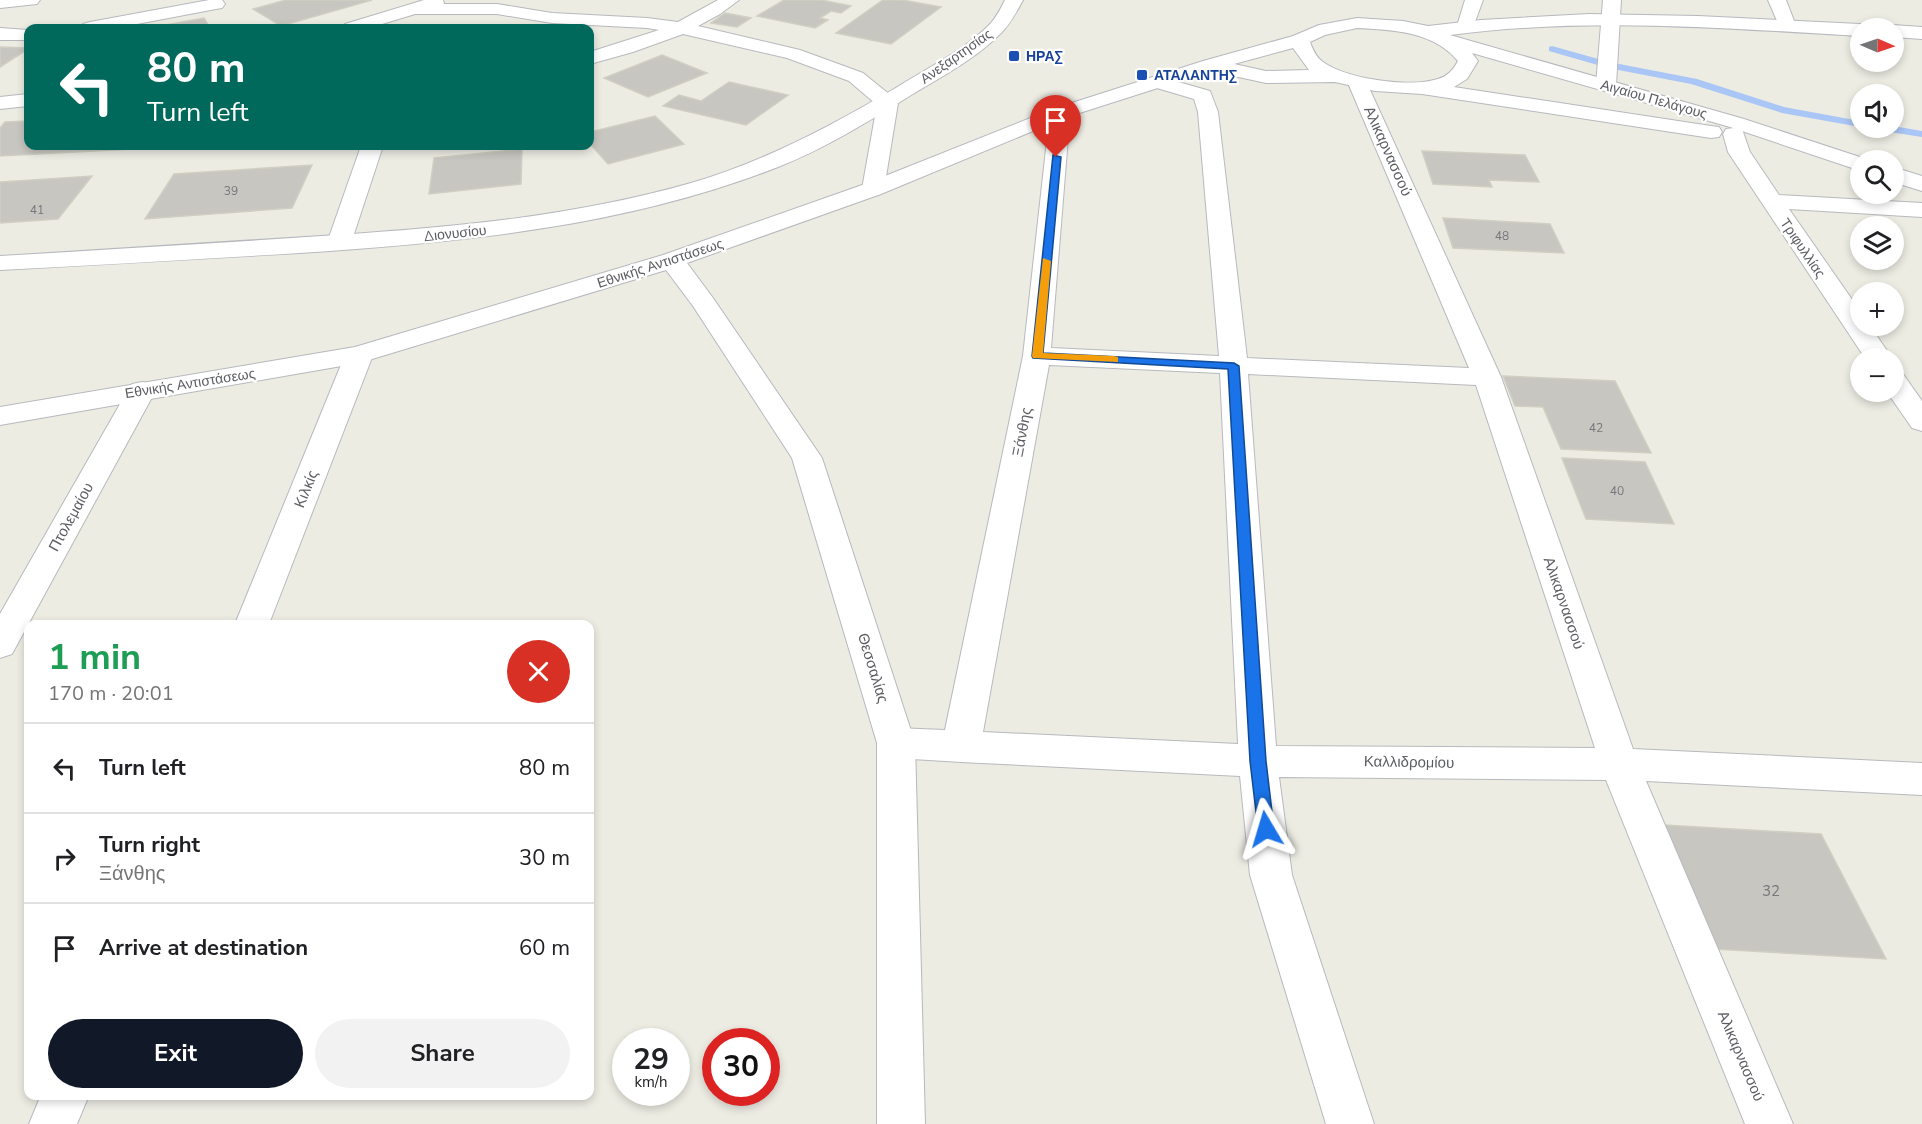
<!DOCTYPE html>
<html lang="en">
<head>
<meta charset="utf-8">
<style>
	body { margin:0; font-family:"Nunito Sans",sans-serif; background:#f2f2f2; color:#202124; height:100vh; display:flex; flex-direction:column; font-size:22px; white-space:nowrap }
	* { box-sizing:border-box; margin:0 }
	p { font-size:20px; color:#757577 }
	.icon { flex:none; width:33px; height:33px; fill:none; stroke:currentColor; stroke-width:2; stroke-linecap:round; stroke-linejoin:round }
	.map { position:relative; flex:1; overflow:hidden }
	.drawer { position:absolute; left:24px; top:620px; width:570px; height:480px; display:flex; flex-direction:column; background:#fff; border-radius:12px; box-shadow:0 3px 9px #0003 }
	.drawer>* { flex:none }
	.hud { position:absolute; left:24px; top:24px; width:570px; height:126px; border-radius:12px; box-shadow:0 3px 9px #0003; background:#00695c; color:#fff; overflow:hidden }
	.needle { width:39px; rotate:92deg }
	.tools { position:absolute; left:1850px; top:18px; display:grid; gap:12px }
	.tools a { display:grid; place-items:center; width:54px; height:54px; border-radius:50%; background:#fff; box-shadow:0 3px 9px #0003; font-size:30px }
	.speed { position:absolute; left:612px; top:1028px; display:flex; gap:12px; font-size:30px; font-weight:700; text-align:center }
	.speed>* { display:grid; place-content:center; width:78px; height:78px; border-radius:50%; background:#fff; box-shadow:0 3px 9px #0003; line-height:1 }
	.speed small { font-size:15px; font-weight:400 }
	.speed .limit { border:9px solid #d22; background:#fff; color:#111 }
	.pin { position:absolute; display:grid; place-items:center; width:51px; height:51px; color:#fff; margin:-62px -26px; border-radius:50% 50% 50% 0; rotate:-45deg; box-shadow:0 0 6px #0007 }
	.pin .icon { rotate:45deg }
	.me { position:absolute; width:66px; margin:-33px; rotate:353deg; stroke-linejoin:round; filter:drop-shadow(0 0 4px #0008) }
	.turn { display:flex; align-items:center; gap:21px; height:126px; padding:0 24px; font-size:27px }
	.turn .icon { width:78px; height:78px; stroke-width:2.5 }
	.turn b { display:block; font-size:42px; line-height:51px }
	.round { display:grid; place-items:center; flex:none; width:63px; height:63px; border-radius:32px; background:#f2f2f2 }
	.headline { display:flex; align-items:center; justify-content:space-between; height:102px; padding:0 24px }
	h1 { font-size:36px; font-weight:700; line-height:45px; color:#1e9e55 }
	.button { display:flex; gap:12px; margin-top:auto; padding:12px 24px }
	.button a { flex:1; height:69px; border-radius:36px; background:#111827; color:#fff; font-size:24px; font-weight:700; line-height:69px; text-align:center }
	.button a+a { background:#f2f2f2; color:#202124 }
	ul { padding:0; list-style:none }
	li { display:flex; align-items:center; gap:18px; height:90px; padding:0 24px; border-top:2px solid #e0e0e0 }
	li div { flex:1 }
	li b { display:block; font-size:22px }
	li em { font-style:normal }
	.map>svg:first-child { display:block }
</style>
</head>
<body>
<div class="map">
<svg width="1922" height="1124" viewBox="0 0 1922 1124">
	<rect width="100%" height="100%" fill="#ecece3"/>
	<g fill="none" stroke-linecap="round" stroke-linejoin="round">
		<!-- stream -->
		<path fill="#aac6f6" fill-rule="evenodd" d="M1552 46 1609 62 1697 79 1784 107 1860 121V127L1782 113 1691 84 1608 68 1549 51V47Z
			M1893 126 1922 131V137L1883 131 1878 128Z"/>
	</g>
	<!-- building -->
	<path fill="#c8c6c0" stroke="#d0cfc2" stroke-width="1.5" d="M286 0H372L281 26 253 9Z
		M784 0H821L851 6 841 13 831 11 820 18 828 20 815 28 757 16Z
		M883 0H902L941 7 891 44 836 33Z
		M725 13 751 18 737 27 711 23Z
		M204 18 210 28H149Z
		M0 47 28 48V49L0 67Z
		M662 55 707 73 648 97 604 78Z
		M729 82 788 95 746 125 663 106 679 95 701 101Z
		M655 116 684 144 608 164 590 144V132Z
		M28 121V146H152L151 148 0 156V128L5 122Z
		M522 149 521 184 429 194 434 158Z
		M1422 151 1525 155 1539 182 1489 180 1492 187 1433 184Z
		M312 165 292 208 145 219 174 174Z
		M92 176 58 219 0 223V182Z
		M1443 218 1550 224 1564 253 1453 248Z
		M1503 376 1615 381 1651 453 1561 449 1543 407 1515 406Z
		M1562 458 1645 462 1674 524 1586 519Z
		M1664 825 1821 834 1886 959 1714 949Z"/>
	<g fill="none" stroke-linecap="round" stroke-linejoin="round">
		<!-- street casing -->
		<g stroke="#b8b9be" stroke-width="2">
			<path id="street" d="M0 0H40L37 4 0 8Z
				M209 0H222L225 4 222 8 216 9 116 28H81L83 24 90 22Z
				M424 0H443L444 4H497L552 13 647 18 678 22 718 0H739L720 14 698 26 800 50 863 73 895 99 898 103 884 189 881 194 873 196 865 194 862 189 877 105 849 81 787 58 683 34 633 52 590 64V52L659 30 647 28 552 23 497 14H415L369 28H343L345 24Z
				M1465 0H1483L1472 30H1460L1457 26Z
				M1603 0H1621L1616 85 1613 89H1599L1596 85Z
				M1768 0H1786L1796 26 1793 30H1781Z
				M0 28 28 30V40H0Z
				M1157 76 1210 91 1218 112 1247 358 1469 368 1348 83 1351 79H1365L1501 377 1633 749 1922 763V795L1646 781 1793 1124H1745L1606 780 1279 777 1292 875 1374 1124H1326L1250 875 1240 776 961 762 896 758 883 754 877 743 883 732 896 728 945 730 1023 356 1050 113 1053 109 1060 107 1067 109 1070 113 1051 348 1219 356 1198 112 1194 99 1150 86 1147 82 1150 78ZM1049 365 1220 373 1238 744 983 732ZM1248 374 1476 385 1595 748 1276 746Z
				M28 94V106L0 109V97Z
				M1734 128 1742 129 1750 152 1779 195 1922 203V217L1789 209 1860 311V326H1870L1892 358H1865L1728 152 1723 134 1726 129Z
				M361 146H383L351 243 348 248 339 250 330 248 327 243Z
				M359 347 369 349 373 355 269 624H235L345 355 349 349Z
				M1893 372 1903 374 1922 401V431L1912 428 1887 392H1893Z
				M142 382 152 384 156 390 12 654 0 658V614L128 390 132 384Z
				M41 1095H89L77 1124H29Z"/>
		</g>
		<!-- secondary casing -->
		<g stroke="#b7b8be" stroke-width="2">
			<path id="secondary" d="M1005 0H1023C1017 11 1011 23 1002 32 976 59 939 78 908 97 866 123 824 149 778 167 625 227 463 242 300 253 200 259 100 265 0 270V256C112 249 224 243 337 235 456 227 575 216 691 183 763 162 829 127 894 89 924 70 967 49 991 23 997 16 1001 8 1005 0Z
				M1589 14 1698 16 1860 24 1868 28H1860V36C1723 28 1586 17 1450 35L1744 119 1869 160H1860V170L1852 168 1730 127 1472 53 1478 61 1467 79 1454 87 1711 126 1719 127 1722 132 1719 137 1711 138 1422 94 1375 91 1335 82 1266 83 1211 71 1067 117 881 194 687 263 713 298 822 458 915 743 925 1124H877V743L792 458 693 306 666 270 359 363 0 425V407L355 347 663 255 865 184 1053 109 1203 61 1293 36 1319 25 1357 18 1403 21 1428 26 1481 20ZM1357 28C1393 30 1433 31 1458 61 1453 70 1448 76 1438 79 1409 88 1347 79 1323 62 1316 57 1313 50 1310 42L1325 35ZM1293 48 1309 70 1266 71 1234 64Z
				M1893 25 1922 27V39L1893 37V28H1885Z
				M1893 167 1922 176V191L1893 182Z"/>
		</g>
		<!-- street -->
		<use href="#street" fill="#fff" fill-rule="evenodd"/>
		<!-- secondary -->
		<use href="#secondary" fill="#fff" fill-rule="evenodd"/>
	</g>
	<!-- route -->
	<path fill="#1a73e8" stroke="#114b97" stroke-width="1.5" d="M1053 155 1061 157 1043 353 1234 363 1239 366 1266 761 1274 829 1272 834 1266 836 1260 834 1258 829 1250 761 1228 369 1033 358 1032 356Z"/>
	<!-- slow -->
	<path fill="#f59e0b" d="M1043 258 1051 261 1043 353 1114 356 1118 357V362L1033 358 1032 356Z"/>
	<!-- markers -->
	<g fill="#1a4fb4" stroke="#fff" stroke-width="2">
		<rect x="1008" y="50" width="12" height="12" rx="3"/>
		<rect x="1136" y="69" width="12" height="12" rx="3"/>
	</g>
	<g text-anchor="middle" stroke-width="4.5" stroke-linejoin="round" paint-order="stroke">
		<!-- number labels -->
		<g font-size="12" fill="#76777a">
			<text x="231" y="195">39</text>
			<text x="37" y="214">41</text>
			<text x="1502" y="240">48</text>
			<text x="1596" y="432">42</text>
			<text x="1617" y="495">40</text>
		</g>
		<!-- far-street labels -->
		<g font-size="14" fill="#5b5d62" stroke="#fff">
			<text transform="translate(956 56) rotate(-35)" y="5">Ανεξαρτησίας</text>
			<text transform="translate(1654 99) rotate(16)" y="5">Αιγαίου Πελάγους</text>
			<text transform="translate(455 233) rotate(-6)" y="5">Διονυσίου</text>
			<text transform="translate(1803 248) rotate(56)" y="5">Τριφυλλίας</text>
			<text transform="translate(660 263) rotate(-18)" y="5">Εθνικής Αντιστάσεως</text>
			<text transform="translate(190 383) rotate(-9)" y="5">Εθνικής Αντιστάσεως</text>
		</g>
		<!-- far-transit labels -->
		<g font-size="14" font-weight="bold" fill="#164399" stroke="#fff" text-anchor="start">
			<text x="1026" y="61">ΗΡΑΣ</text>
			<text x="1154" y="80">ΑΤΑΛΑΝΤΗΣ</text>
		</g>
		<!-- street labels -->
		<g font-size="15" fill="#5b5d62" stroke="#fff">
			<text transform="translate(1388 151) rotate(66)" y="5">Αλικαρνασσού</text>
			<text transform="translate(1022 432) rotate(-79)" y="5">Ξάνθης</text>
			<text transform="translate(306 489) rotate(-68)" y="5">Κιλκίς</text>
			<text transform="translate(71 517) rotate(-61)" y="5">Πτολεμαίου</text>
			<text transform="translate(1564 603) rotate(71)" y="5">Αλικαρνασσού</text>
			<text transform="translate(873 668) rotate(73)" y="5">Θεσσαλίας</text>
			<text transform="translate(1409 762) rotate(1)" y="5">Καλλιδρομίου</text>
			<text transform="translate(1741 1056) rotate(67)" y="5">Αλικαρνασσού</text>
		</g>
		<!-- near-number labels -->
		<g font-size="15" fill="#76777a">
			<text x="1771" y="896">32</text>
		</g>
	</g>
</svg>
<div class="tools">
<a><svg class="needle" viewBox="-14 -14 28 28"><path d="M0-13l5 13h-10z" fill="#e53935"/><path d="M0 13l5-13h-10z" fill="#757577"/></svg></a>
<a><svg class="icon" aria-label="sound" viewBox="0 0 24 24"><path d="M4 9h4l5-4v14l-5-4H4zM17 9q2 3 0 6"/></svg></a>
<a><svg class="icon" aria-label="search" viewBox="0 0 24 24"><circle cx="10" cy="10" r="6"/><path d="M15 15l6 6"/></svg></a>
<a><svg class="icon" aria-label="layers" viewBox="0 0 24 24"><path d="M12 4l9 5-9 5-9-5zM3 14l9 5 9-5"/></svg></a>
<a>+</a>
<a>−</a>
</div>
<div class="speed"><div>29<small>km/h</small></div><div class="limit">30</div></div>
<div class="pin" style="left:1056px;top:157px;background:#d93025"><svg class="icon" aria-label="arrive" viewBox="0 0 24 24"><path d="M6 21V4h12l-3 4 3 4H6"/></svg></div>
<svg class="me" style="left:1266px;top:829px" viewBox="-20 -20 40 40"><path d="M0-17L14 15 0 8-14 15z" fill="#1a73e8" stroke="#fff" stroke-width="4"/></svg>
<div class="hud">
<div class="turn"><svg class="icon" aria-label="left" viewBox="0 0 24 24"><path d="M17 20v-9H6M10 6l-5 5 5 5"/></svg><div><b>80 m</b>Turn left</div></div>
</div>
<section class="drawer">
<div class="headline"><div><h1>1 min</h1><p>170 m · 20:01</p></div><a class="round" style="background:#d93025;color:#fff"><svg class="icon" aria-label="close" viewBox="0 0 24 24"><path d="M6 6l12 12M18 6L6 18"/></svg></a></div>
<ul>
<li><svg class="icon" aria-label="left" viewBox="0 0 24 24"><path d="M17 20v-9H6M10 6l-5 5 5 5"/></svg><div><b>Turn left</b></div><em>80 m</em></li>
<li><svg class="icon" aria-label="right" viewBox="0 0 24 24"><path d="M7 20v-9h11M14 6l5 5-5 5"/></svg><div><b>Turn right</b><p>Ξάνθης</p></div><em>30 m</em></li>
<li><svg class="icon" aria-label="arrive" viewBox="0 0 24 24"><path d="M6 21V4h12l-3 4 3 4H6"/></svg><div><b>Arrive at destination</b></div><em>60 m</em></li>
</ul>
<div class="button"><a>Exit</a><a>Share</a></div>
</section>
</div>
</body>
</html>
